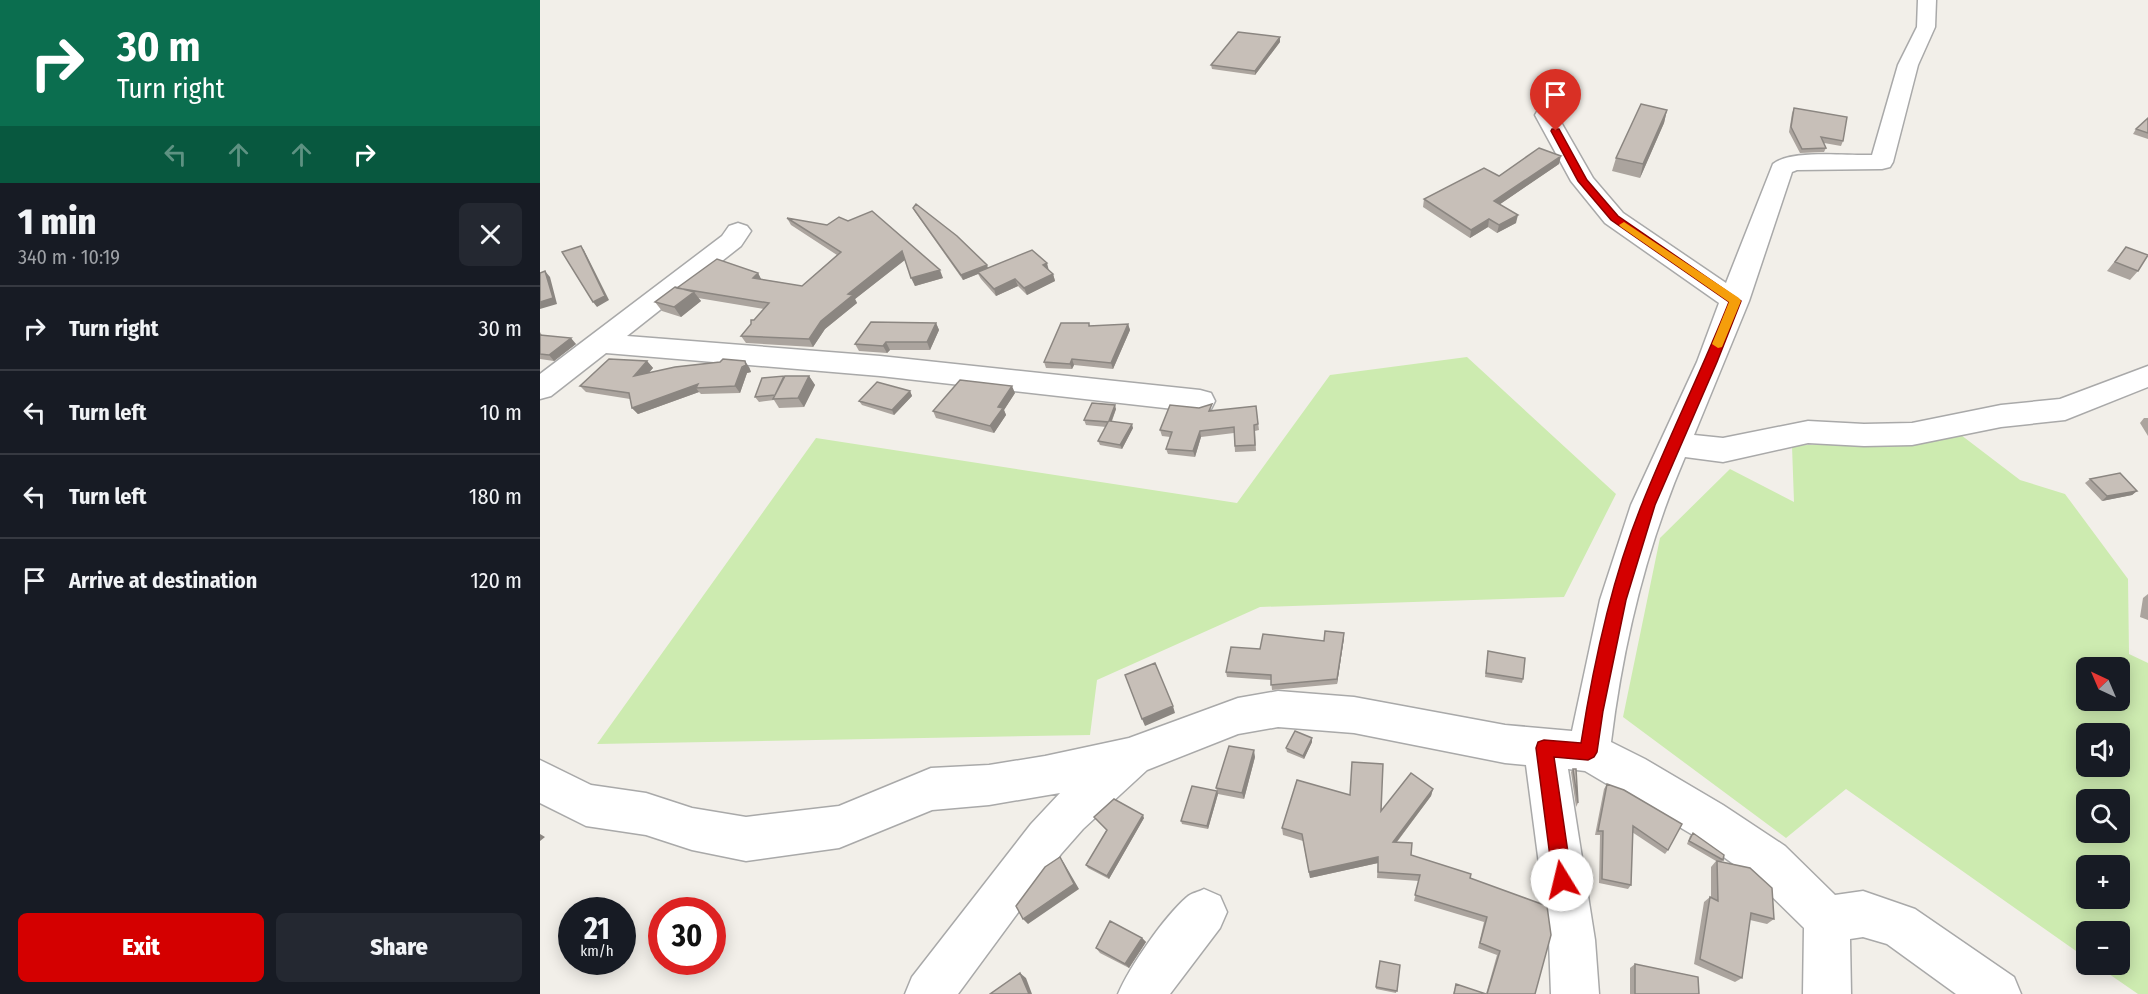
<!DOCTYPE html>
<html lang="en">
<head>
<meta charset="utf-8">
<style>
	body { margin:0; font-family:"Fira Sans Condensed",sans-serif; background:#242831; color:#f1f3f6; height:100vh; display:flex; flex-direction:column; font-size:22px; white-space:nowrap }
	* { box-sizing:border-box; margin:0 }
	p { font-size:20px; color:#9ea1a6 }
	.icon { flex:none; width:33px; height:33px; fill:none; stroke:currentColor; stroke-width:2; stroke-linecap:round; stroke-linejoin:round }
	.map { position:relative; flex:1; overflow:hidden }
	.panel { display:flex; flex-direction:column; background:#171b24; width:540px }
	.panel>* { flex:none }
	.top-card { background:#0b6e4f; color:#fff; overflow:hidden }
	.needle { width:39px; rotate:316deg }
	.fabs { position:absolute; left:1536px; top:657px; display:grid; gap:12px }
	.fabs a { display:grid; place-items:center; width:54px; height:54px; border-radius:9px; background:#171b24; box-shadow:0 3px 15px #0003; font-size:30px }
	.speed { position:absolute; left:18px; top:897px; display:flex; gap:12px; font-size:30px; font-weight:700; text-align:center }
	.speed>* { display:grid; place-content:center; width:78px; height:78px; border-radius:50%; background:#171b24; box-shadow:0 3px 15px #0003; line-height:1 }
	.speed small { font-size:15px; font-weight:400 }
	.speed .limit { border:9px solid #d22; background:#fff; color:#111 }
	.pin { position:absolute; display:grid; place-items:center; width:51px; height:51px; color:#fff; margin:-62px -26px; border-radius:50% 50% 50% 0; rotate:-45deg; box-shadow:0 0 6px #0007 }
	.pin .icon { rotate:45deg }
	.me { position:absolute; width:66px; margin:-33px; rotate:351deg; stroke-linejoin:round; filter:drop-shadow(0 0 4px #0008) }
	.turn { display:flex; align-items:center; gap:21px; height:126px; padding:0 18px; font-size:27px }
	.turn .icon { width:78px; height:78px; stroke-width:2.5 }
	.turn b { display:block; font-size:42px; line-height:51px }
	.lanes { display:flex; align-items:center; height:57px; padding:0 18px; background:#0003; justify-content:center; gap:30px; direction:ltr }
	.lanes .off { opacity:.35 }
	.round { display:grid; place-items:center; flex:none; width:63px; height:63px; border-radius:9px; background:#242831 }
	.headline { display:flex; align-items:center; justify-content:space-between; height:102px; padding:0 18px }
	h1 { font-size:36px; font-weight:800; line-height:45px }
	.cta { display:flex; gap:12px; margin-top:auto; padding:12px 18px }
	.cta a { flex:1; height:69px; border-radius:9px; background:#d40000; color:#fff; font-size:24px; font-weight:800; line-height:69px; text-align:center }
	.cta a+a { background:#242831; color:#f1f3f6 }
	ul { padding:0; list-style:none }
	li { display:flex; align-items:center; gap:18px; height:84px; padding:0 18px; border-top:2px solid #363941 }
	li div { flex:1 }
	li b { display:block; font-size:22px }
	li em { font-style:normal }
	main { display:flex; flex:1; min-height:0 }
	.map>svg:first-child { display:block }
</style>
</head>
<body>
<main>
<section class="panel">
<div class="top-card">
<div class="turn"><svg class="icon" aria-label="right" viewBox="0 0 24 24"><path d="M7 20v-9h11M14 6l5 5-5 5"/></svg><div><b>30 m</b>Turn right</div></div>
<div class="lanes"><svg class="icon off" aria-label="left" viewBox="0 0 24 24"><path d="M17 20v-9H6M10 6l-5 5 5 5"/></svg><svg class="icon off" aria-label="ahead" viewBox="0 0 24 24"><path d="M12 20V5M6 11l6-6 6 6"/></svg><svg class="icon off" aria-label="ahead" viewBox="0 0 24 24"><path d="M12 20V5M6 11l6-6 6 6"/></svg><svg class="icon" aria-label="right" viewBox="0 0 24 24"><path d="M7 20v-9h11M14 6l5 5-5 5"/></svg></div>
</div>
<div class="headline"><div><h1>1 min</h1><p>340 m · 10:19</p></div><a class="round"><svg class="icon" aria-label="close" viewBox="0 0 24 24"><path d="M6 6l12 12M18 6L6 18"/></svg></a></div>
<ul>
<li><svg class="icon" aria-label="right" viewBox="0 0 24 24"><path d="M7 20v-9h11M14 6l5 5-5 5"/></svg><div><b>Turn right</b></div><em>30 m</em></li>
<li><svg class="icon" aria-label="left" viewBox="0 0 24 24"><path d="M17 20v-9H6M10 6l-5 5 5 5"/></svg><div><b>Turn left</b></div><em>10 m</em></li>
<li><svg class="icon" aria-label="left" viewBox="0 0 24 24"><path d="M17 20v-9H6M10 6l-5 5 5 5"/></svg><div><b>Turn left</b></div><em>180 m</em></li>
<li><svg class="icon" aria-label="arrive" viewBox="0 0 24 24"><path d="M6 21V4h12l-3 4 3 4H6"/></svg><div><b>Arrive at destination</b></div><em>120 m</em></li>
</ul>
<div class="cta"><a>Exit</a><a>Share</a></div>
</section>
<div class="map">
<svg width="1608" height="994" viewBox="0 0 1608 994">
	<rect width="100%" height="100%" fill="#f2efe9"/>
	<!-- grass -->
	<path fill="#cdebb0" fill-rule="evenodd" d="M927 357 1076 494 1024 597 720 607 557 680 550 735 57 744 276 438 697 503 790 375Z
		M1421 435 1480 480 1525 494 1588 579 1589 654 1608 663V994H1598L1556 965 1580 964V932H1546V958L1306 789 1246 838 1083 717 1120 538 1190 469 1254 502 1252 446ZM1546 668H1580V700H1546ZM1546 734H1580V766H1546ZM1546 800H1580V832H1546ZM1546 866H1580V898H1546Z"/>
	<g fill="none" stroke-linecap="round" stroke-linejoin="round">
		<!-- minor casing -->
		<g stroke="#a9a9a9" stroke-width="3">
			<path id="minor" d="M1378 0H1396L1395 27 1378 65 1353 162 1350 167 1342 169 1257 170 1252 172 1209 301 1154 435 1183 438 1268 421 1324 424 1372 423 1461 405 1520 399 1608 366V387L1525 420 1461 427 1372 445 1324 446 1268 443 1183 462 1145 457C1106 548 1083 644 1071 742L1105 759 1183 805 1245 846 1295 895 1323 891 1375 909 1474 977 1481 994H1416L1347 944 1323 937 1310 939 1311 994H1263L1264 928 1213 878 1153 835 1045 771 1028 769 1055 940 1059 994H1011L1009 940 986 765 965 763 814 733 738 727 698 734 607 770 543 829 521 854 418 994H365L372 977 491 824 520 793 449 805 392 810 299 848 206 861 152 850 106 835 46 826 0 803V760L51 785 106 793 152 808 206 817 299 806 391 768 449 765 505 756 589 738 698 698 738 691 814 697 965 725 1032 731 1060 600 1091 505 1157 362 1179 303 1065 223 1031 181 995 115 998 110 1006 109 1014 110 1053 178 1083 213 1186 283 1233 164C1251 149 1308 156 1332 155L1358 65 1377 27Z
				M198 223 207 226 211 231 201 246 87 336 340 356 660 390 671 393 675 401 671 409 660 412 340 376 66 353 11 396 0 399V374L182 236 189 226Z
				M664 889 680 896 687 912 680 928 630 994H578C590 966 624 917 647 897 651 893 659 892 664 889Z"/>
		</g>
		<!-- minor -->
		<use href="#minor" fill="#fff" fill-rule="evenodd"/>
	</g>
	<!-- wall -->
	<path fill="#aba49e" d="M740 42 715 75 672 69 671 65Z
		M1254 108 1303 141 1301 146 1284 143 1286 148 1284 152 1260 153 1249 132 1252 113Z
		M1127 110 1124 123 1100 178 1072 171 1076 158Z
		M1608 118V139L1593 134 1596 129Z
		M1019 164 960 204 976 223 957 233 948 227 930 238 883 207 884 199 959 176Z
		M373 208 447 265 448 268 509 271 513 274 515 281 487 295 478 286 456 296 441 279 438 274 423 280 375 212Z
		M299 217 403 278 375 286 365 260 315 299 317 303 285 329 273 347 206 343 201 336 224 309 158 298 161 301 141 317 122 311 115 302 137 287 218 273 221 279 262 286 297 255 251 225 247 218 287 225Z
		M1586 247 1598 271 1590 280 1567 271Z
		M396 323 399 330 390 350H350L347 353 319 351 315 344Z
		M588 324 590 330 573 369 534 365 532 369 506 368 504 362 550 326Z
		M0 332 2 335 36 344 14 361 0 359Z
		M107 361 113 368 108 373 209 367 211 372 207 373 200 393 161 394 159 392 98 414 92 408 90 399 46 392 40 386Z
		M269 376 275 385 264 407 239 408 234 400 219 402 215 397Z
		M370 391 372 396 354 415 322 405 319 401Z
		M475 393 464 410 466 415 454 433 396 418 393 411Z
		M716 406 719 430 715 431 716 451 695 452 694 433 661 437 655 457 628 454 626 449 630 437 622 436 620 430 673 411Z
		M576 409 572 421 593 428 582 449 560 445 558 441 566 427 546 425 544 420Z
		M1604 418H1608V436L1600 423Z
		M1550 479 1597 491 1592 495 1562 501 1545 483Z
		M1608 594V620L1600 617 1603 598Z
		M804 638 797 684 732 690 731 680 687 677 686 672 720 649Z
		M948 651 983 679 982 683 945 677Z
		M772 742 764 759 747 752 746 748Z
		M715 757 704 799 678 794 668 829 642 824 641 821 677 791 676 788Z
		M1033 769 1038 803 1036 807 1031 772Z
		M1067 784 1128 850 1125 854 1092 832 1091 885 1088 889 1059 883 1060 835H1055L1064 789Z
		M893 789 891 796 857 842 871 855 930 878 995 994H913L916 984 946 994 957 955 938 948 944 922 874 901 879 881 837 878 838 863 770 878 763 841 743 835 742 828 841 811Z
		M554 817 604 818 569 879 548 868 546 865 567 831Z
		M1153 833 1183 860 1181 862 1234 919 1227 924 1210 920 1202 978 1195 982 1154 964 1164 902 1170 897H1171V867L1176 861 1147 844 1150 836Z
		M602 938 606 942 589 968 560 953 556 948Z
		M840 961 860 965 856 993 836 989Z
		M1095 964 1159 994H1090V968Z"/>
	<!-- shaded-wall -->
	<path fill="#8b8681" d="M740 37V42L715 75V71Z
		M1127 110 1124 123 1100 178 1103 164Z
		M1021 156 1019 164 953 209 954 201Z
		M978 215 976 223 957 233 959 225Z
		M949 219 948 227 930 238 931 230Z
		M41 246 44 250 69 300 57 307 53 302Z
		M362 251 366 259 315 299 317 303 285 329 273 347 269 339 281 321 308 294Z
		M507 263 509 271 503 265Z
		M447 265 448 270 423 280 421 275Z
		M400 270 403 278 375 286 371 278Z
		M5 271 10 277 17 304 0 309V302Z
		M218 273 222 281 213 278Z
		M513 274 515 281 487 295 484 288Z
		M475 279 478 286 456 296 454 289Z
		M154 292 161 301 141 317 134 307Z
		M396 323 399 330 390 350 387 342Z
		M588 324 590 330 573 369 571 363Z
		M31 338 36 344 14 361 9 355Z
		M346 342 350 350 347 353 343 346Z
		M532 359 534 365 532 369 530 364Z
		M107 361 113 368 100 383 94 376Z
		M205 361 209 367 211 372 207 373 200 393 195 386Z
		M269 376 275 385 264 407 258 398Z
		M158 384 156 388 159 392 98 414 92 408Z
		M472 386 475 393 464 410 466 415 454 433 450 426 458 407Z
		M370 391 372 396 354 415 352 410Z
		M575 405 576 409 570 425 569 421Z
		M592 424 593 428 582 449 580 445Z
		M660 431 661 437 655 457 653 451Z
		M1597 491 1592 495 1562 501 1567 496Z
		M804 633V638L797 684V679Z
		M633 706 635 713 605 726 602 719Z
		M772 738V742L764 759 763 756Z
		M714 750 715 757 704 799 702 793Z
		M893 789 891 796 852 848 853 842Z
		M677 791 678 794 668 829 667 826Z
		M603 815 604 818 569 879 567 876Z
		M0 834 5 837 0 841Z
		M520 857 524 863 539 889 488 924 483 919Z
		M838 857V863L770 878 769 872Z
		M602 938 606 942 589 968 585 964Z
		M480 973 486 978 492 994H489Z"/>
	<!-- building -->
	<path fill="#c7bfb8" stroke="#8b8681" stroke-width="1.5" d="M698 32 740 37 715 71 671 65Z
		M1101 104 1127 110 1103 164 1076 158Z
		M1254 108 1307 117 1303 141 1281 137 1286 148 1262 149 1251 127Z
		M1608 118V133L1596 129Z
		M999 148 1021 156 954 201 978 215 959 225 949 219 931 230 884 199 944 168 959 176Z
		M376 204 417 236 447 265 421 275 373 208Z
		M332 211 400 270 371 278 362 251 308 294 313 295 281 321 269 339 201 336 211 324V320H214L229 303 137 288 177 259 218 273 213 278 262 286 301 252 247 218 287 225 299 217 308 221Z
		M41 246 65 296 53 302 22 252Z
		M1586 247 1608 255 1598 271 1575 262Z
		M492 250 507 263 503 265 513 274 484 288 475 279 454 289 438 272Z
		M5 271 13 298 0 302V273Z
		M135 287 154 292 134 307 115 302Z
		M331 322 396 323 387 342H346L343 346 315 344Z
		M521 323H549V326L588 324 571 363 532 359 530 364 504 362Z
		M0 334V335L31 338 9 355 0 354Z
		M69 359 107 361 94 376 135 367 180 362 183 359 205 361 206 365 202 367 195 386 156 388 158 384 92 408 89 393 40 386Z
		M244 376 235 395 215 397 222 378Z
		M245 376H269L258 398 233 399Z
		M420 380 472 386 458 407 463 408 450 426 393 411Z
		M337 382 370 391 352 410 319 401Z
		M552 403 575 405 569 421 592 424 580 445 558 441 568 422 544 420Z
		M672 404 669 411 716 406 718 424 714 425 715 445 695 446 694 427 660 431 653 451 626 449 632 432 620 430 630 405 659 408Z
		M1580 473 1597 491 1567 496 1550 479Z
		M785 631 804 633 797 679 731 685V675L686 672 691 647 720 649 723 634 784 641Z
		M948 651 985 658 983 679 946 673Z
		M615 663 633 706 602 719 585 675Z
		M755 731 772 738 763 756 746 748Z
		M689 746 714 750 702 793 676 788Z
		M812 762 843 764 841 811 871 773 893 789 853 842 872 843 871 855 931 874 930 878 1007 906 1011 935 995 994H947L960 951 940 943 947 917 875 895 880 875 838 872V857L769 872 762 834 742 828 757 780 810 795Z
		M1033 769H1036L1038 803Z
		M1067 784 1084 790 1142 824 1128 850 1093 826 1091 885 1062 879 1063 831H1058Z
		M652 786 677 791 667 826 641 821Z
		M574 799 603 815 567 876 546 865 567 830 554 817Z
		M1153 833 1184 855 1183 860 1149 841Z
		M520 857 534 884 483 919 476 906 505 867Z
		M1177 861 1210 868 1232 888 1234 919 1211 913 1202 978 1160 959 1170 897 1178 901Z
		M570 921 602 938 585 964 556 948Z
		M840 961 860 965 857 991 836 987Z
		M1095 964 1158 977 1159 994H1095Z
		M480 973 489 994H450Z
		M916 984 946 994H914Z"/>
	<!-- route -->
	<path fill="#d40000" stroke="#8a0000" stroke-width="1.5" d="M1012 129H1019L1047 180 1078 216 1201 301 1177 362 1115 505 1086 600 1063 711 1057 752 1054 757 1048 760 1014 757 1032 880 1029 886 1022 889 1016 886 1013 880 996 748 998 742 1004 740 1041 743C1053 666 1073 575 1102 504 1129 436 1162 370 1189 302L1071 220 1038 181 1011 131Z"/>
	<!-- slow -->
	<path fill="#f59e0b" d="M1084 222 1199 298 1201 301 1182 347 1178 348 1172 344 1189 302 1081 227 1079 225Z"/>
</svg>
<div class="fabs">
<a><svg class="needle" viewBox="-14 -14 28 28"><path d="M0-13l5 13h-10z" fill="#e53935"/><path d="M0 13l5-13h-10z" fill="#9ea1a6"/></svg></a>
<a><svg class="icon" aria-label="sound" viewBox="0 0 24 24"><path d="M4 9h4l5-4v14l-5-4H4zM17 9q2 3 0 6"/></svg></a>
<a><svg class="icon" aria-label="search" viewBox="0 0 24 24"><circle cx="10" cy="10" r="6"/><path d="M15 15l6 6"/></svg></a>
<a>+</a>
<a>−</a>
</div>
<div class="speed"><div>21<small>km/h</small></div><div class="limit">30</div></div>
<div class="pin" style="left:1016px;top:131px;background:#d93025"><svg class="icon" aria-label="arrive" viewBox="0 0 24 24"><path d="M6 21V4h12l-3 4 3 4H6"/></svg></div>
<svg class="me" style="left:1022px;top:880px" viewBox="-20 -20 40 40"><circle r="19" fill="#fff"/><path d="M0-13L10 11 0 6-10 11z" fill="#d40000"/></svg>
</div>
</main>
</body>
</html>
